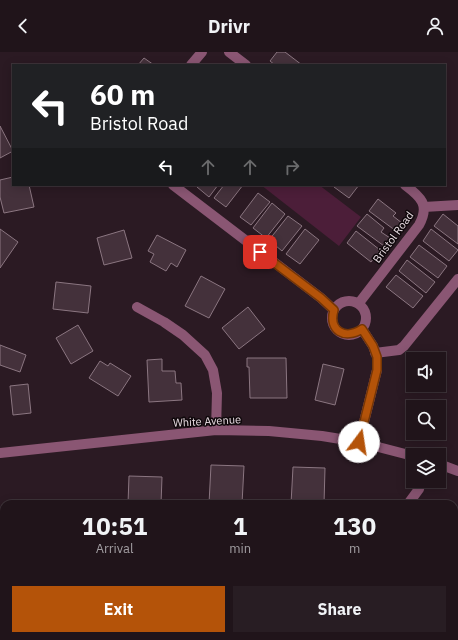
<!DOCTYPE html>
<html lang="en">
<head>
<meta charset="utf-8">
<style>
	body { margin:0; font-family:"IBM Plex Sans",sans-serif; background:#281d23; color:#f1f3f6; height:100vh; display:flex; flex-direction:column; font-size:15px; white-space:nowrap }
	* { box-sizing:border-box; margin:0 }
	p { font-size:13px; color:#a29ea2 }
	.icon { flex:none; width:22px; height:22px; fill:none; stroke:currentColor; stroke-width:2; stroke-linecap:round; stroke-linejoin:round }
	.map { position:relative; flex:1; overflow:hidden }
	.sheet { position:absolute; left:0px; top:448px; width:458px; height:140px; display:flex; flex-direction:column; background:#20141a; border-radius:12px 12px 0 0; box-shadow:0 2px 10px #0003,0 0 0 1px #3d3339 }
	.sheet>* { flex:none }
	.guide { position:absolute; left:12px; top:12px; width:434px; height:122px; border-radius:0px; box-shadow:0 2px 10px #0003,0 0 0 1px #3d3339; background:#202124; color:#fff; overflow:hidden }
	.fabs { position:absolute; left:406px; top:300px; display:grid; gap:8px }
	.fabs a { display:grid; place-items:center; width:40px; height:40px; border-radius:0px; background:#20141a; box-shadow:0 2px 10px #0003,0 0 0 1px #3d3339; font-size:20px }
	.pin { position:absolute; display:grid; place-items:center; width:34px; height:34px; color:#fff; margin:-17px; border-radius:8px; box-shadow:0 2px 6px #0006 }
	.me { position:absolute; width:44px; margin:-22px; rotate:14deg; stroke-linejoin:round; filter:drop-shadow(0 0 3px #0008) }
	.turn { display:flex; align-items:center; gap:14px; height:84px; padding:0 12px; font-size:18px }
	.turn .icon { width:52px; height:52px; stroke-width:2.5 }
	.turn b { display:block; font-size:28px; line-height:34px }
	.lanes { display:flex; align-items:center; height:38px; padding:0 12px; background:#0003; justify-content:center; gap:20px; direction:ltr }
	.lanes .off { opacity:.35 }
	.eta { display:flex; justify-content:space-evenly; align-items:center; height:68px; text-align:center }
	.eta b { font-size:24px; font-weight:700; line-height:28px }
	.button { display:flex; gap:8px; margin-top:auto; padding:8px 12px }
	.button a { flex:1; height:46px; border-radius:0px; background:#b45309; color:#fff; font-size:16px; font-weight:700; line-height:46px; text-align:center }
	.button a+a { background:#281d23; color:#f1f3f6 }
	header { display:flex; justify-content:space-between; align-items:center; height:52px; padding:0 12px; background:#20141a; font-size:18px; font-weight:700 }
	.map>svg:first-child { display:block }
</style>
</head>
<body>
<header><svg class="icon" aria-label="back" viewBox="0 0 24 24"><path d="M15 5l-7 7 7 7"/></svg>Drivr<svg class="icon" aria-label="person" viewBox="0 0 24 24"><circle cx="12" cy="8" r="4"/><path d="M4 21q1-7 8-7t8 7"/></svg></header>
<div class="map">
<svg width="458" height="588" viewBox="0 0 458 588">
	<rect width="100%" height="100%" fill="#2b1a23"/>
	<!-- green -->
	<path fill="#4c1e39" d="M261 133H319L361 165 339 194Z"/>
	<!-- building -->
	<path fill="#44313b" stroke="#8b7681" d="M277 0H285L302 13H275L270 9Z
		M144 6 154 13H138Z
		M0 74 13 99 0 106Z
		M13 125V133H29L34 155 4 161 0 145V128Z
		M199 133H218L209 145 197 135Z
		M224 133H243L226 155 214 146Z
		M336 133H359L349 146 334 135Z
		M258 141 270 150 251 173 240 165Z
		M378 147 396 161 393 164 402 171 396 179 369 159Z
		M272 151 285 162 266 186 253 176Z
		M367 162 384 176 381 180 390 186 384 194 357 174Z
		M443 162 458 174V192L434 174Z
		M288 164 302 174 282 199 269 188Z
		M0 177 18 190 0 216Z
		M305 177 319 188 300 212 286 202Z
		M431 177 458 198 449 209 423 189Z
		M124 178 132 206 104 213 97 186Z
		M356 179 380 198 371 210 347 191Z
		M157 183 186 198 177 215 171 211 166 219 150 210 154 202 148 199Z
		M419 193 447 214 438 226 410 205Z
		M407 208 435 230 426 241 399 219Z
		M396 223 423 244 413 256 386 235Z
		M201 224 225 237 209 266 185 254Z
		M56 230 91 234 88 261 53 257Z
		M248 255 265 277 239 297 222 276Z
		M78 273 93 299 71 312 56 286Z
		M0 293 26 303 20 320 0 313Z
		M247 306H286L287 346H250L249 315H247Z
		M162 307V319H175L176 331H181L182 348 149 350 147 308Z
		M100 309 108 314 110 311 131 324 118 344 89 326Z
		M323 312 344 317 335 353 315 348Z
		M28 332 31 361 13 363 10 334Z
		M211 413 244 414 242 452H209Z
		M293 415 325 416 324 452H291Z
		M129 424 162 425 161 452H128Z
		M454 457 458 460V493L454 498Z
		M4 475V496L0 495Z
		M458 521V562L456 565 454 564V526Z
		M0 551 4 552V566L0 565Z
		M0 569 4 570V584H19L18 588 0 587Z
		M39 584 54 588H38Z
		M56 584H68L67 587Z
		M99 584H117L122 588H96Z
		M172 584H223L220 588H178Z
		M237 584H251L256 588H234Z
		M355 584H389L386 588H360Z
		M411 584H445L441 588H408Z"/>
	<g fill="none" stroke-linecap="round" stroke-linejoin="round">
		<!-- minor -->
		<path stroke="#8a5673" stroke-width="10" d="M229 0 246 13
			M191 13 202 0
			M173 133 321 246 334 258
			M424 155 458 153
			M332 266a17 17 0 1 1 34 0a17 17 0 1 1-34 0Z
			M359 251 419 173C430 153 421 145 405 133
			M137 255 164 270 183 283 205 303 213 318 217 341 216 378
			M375 301 399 298 404 294 458 227
			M359 390 377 318V305L373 294 362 277
			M0 401 216 378 269 379 322 384 359 390 413 404
			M439 412 458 419
			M408 452 419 437 421 429
			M0 507 4 508
			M29 588 30 584"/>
	</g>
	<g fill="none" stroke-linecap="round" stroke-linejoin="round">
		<!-- route casing -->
		<g stroke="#753606" stroke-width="10">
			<path id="route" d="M260 200 321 246 334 258C328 279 345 288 362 277L373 294 377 305V318L359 390"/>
		</g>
		<!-- route -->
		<use href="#route" stroke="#b45309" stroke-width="7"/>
	</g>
	<g text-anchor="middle" stroke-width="3" stroke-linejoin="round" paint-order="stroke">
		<!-- street labels -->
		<g font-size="11" fill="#eadee4" stroke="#0f080b">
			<text transform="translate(393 185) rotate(-54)" y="4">Bristol Road</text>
			<text transform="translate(207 369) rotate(-3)" y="4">White Avenue</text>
		</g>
	</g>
</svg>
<div class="fabs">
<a><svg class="icon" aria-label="sound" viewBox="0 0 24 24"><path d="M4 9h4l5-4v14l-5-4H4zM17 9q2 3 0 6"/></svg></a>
<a><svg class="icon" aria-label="search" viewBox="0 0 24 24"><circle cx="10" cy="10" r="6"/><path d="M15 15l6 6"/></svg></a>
<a><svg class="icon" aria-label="layers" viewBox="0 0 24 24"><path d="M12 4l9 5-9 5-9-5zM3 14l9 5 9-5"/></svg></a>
</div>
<div class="pin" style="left:260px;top:200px;background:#d93025"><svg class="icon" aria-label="arrive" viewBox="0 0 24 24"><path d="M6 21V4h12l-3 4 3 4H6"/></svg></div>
<svg class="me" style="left:359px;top:390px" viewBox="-20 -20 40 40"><circle r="19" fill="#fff"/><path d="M0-13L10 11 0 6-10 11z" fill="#b45309"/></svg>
<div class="guide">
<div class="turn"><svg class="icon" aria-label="left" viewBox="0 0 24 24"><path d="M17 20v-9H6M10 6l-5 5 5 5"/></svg><div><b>60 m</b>Bristol Road</div></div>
<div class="lanes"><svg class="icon" aria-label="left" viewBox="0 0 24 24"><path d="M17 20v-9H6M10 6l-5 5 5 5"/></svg><svg class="icon off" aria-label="ahead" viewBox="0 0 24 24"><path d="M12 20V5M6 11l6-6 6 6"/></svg><svg class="icon off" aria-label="ahead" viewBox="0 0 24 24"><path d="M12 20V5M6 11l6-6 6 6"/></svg><svg class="icon off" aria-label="right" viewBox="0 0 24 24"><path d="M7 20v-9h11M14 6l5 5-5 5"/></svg></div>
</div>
<section class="sheet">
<div class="eta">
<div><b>10:51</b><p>Arrival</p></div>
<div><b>1</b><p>min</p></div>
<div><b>130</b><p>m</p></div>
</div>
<div class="button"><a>Exit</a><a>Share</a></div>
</section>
</div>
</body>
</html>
